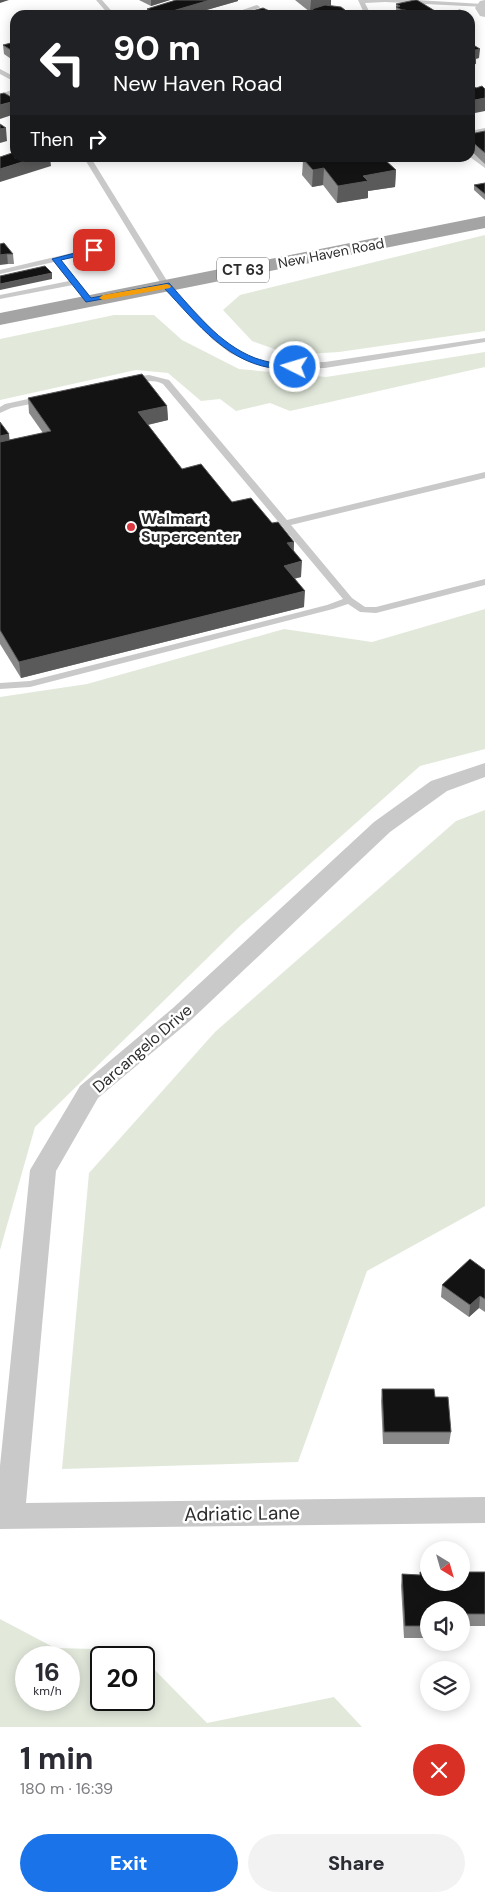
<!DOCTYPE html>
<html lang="en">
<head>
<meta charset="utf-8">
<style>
	body { margin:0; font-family:"DM Sans",sans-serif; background:#f2f2f3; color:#2b2b33; height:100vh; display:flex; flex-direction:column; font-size:19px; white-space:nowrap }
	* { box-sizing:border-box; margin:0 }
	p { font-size:16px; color:#7c7c81 }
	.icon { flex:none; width:28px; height:28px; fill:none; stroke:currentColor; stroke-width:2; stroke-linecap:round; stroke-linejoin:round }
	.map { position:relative; height:1727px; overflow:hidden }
	.sheet { display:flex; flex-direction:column; background:#fff; flex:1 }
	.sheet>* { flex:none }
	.guide { position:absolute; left:10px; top:10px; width:465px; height:152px; border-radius:15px; box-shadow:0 2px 12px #0003; background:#202124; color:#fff; overflow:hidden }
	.needle { width:32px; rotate:143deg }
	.buttons { position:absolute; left:420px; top:1541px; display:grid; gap:10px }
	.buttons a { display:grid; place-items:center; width:50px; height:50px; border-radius:50%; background:#fff; box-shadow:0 2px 12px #0003; font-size:25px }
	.speed { position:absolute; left:15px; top:1646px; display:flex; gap:10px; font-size:25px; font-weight:700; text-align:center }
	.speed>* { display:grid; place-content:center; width:65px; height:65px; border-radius:50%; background:#fff; box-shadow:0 2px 12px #0003; line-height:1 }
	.speed small { font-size:12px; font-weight:400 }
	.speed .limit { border:2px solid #111; border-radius:8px; background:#fff; color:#111 }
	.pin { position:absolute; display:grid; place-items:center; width:42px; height:42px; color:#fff; margin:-21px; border-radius:10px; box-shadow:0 2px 8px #0006 }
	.me { position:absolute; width:55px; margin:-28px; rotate:275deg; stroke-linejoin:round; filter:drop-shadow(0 0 4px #0008) }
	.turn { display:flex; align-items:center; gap:18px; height:105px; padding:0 20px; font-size:22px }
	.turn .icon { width:65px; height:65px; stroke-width:2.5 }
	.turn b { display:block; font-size:35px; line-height:42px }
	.then { display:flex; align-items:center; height:48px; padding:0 20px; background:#0003; gap:10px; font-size:19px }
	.round { display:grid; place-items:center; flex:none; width:52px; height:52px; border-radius:26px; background:#f2f2f3 }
	.summary { display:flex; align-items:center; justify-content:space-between; height:85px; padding:0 20px }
	h1 { font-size:30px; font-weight:800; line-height:38px }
	.primary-button { display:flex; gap:10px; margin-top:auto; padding:10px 20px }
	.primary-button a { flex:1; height:58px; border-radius:30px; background:#1a73e8; color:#fff; font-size:20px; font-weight:800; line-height:58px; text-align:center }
	.primary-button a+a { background:#f2f2f3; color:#2b2b33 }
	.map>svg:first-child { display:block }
</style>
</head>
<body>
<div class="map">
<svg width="485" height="1727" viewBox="0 0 485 1727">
	<rect width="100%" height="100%" fill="#fff"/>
	<!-- green -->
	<path fill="#e2e9db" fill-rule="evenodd" d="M485 235V331L339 352 291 355 252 341 223 310 240 295Z
		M114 315H154L182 340 239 369 326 377 485 352V367L290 411 270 403 236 411 220 399 201 401 168 373 136 370 0 400V339Z
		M485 609V749L420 766 239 927 35 1127 0 1250V697L87 684 284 629 372 642Z
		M485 810V1206L367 1271 298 1462 62 1469 89 1173 215 1032 456 821Z
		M0 1619 55 1648 135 1650 142 1657 101 1658V1700H144V1659L207 1723 334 1697 362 1727H0ZM26 1658H69V1700H26Z"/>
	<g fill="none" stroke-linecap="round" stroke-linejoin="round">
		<!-- service -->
		<path fill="#c9c9c9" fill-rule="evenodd" d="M96 0H102L115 15H109Z
			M358 0H416L483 4 485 5V7L385 2 365 3 371 15H365Z
			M257 5 260 7 259 8 238 15H228Z
			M0 69 15 77V82L0 74Z
			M15 89V93L0 98V94Z
			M485 128V132L470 135V131Z
			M470 151 485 162V168L470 157Z
			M84 158H91L169 284 218 335 236 349 255 358 273 363 325 362 485 338V342L325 368 273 369 249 362 230 353 212 339 163 287Z
			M93 248H96V252L61 260 92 298V302H86L73 285 0 299V295L69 281 54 262 0 274V270Z
			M149 375 169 380 287 520 485 472V478L291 525 352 598 365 607H376L485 579V585L376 613 360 612 348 604 333 609 30 687 0 689V683L30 681 327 605 343 599 163 384C150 377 134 385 127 380L131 377Z
			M42 396 46 399 45 401 11 408 0 413V407L5 404Z"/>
		<!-- minor -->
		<path fill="#c9c9c9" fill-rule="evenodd" d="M485 0V17L480 16 475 8 480 1Z
			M485 763V777L447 791 390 832 191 1020 98 1098 56 1171 26 1503 485 1497V1523L0 1529V1466L30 1170 80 1086 173 1008 374 822 431 781Z"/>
		<!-- primary -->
		<path fill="#a4a4a4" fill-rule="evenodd" d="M485 216V228L0 325V313Z"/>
	</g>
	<!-- wall -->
	<path fill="#898989" d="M139 0H170L151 6Z
		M176 0H238V1L189 15H147V9Z
		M295 0H331V6L350 15H312V12H310Z
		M396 4 440 14 468 15H396Z
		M15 42 14 61 4 54 3 45Z
		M485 131V164L470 150V134Z
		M299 158H362L363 159 396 170 395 187 368 191V198L337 203 323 185 312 187 302 175 303 161Z
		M485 183V200L474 190V185Z
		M0 244 13 254 14 264H8Z
		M28 398 167 406 168 420 148 425 182 469 232 502 272 523 294 542V551L301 577 294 579 304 607 21 678 0 644V422L9 440 43 433 29 413Z
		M485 1270V1312L479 1308 469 1317 441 1297 442 1285Z
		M382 1389 435 1397 451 1432 449 1444H383L381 1401Z
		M485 1572V1626H461V1610H429V1638H404L401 1586 402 1574 420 1575Z"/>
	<!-- shaded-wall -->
	<path fill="#5a5a5a" d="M0 0H9L0 3Z
		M151 0H170L151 6Z
		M210 0H238V1L189 15H159Z
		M311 0H331V8L312 9V12H310Z
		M402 10H405V15H401Z
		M473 18V27L470 28V19Z
		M480 49 479 58 476 59V64L470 65V56L471 51Z
		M485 98V111L470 114V101Z
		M15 101V114L0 119V105Z
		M6 128 7 141 0 143V129Z
		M35 158H50L51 166 0 182V169Z
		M324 168 323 185 312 187 313 170Z
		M396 170 395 187 368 191V198L337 203 338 186 363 176Z
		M7 254 8 264 0 265V255Z
		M52 273V279L0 290V284Z
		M167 406 168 420 138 427V412Z
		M9 434 10 445 0 447V436Z
		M294 542 293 557 287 543Z
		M302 561 301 577 284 581V566Z
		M305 591 304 607 21 678 19 662Z
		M480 1296 479 1308 469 1317 470 1305Z"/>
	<!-- building -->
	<path fill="#131313" stroke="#5a5a5a" d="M176 0H210L159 15 147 9Z
		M415 0H417L440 14 460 10 468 15H408L407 14 411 13 405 10H402L396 7 400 6 396 4Z
		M325 5 341 7 345 10 342 11 350 15H320L312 9Z
		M263 8 276 14 238 15Z
		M15 42V51L14 52 3 45Z
		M470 43 480 49 471 51 476 54 470 55Z
		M474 86 476 88 482 86 485 89V98L470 101V87Z
		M4 93 15 99V101L0 105V94Z
		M0 124 6 128 0 129Z
		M485 131V153L470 140V134Z
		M15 152V158H35L0 169V157Z
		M312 158H362L363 159 372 158H383L396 170 363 176 368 181 338 186 324 168 313 170 303 159Z
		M485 183V194L474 185Z
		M4 243 13 254H7L0 255V244Z
		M45 266 52 273 0 284V276Z
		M142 374 167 406 138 412 182 469 201 464 232 502 251 498 272 523 278 522 294 542 287 543 302 561 284 566 305 591 19 662 0 630V442L51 431 28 398Z
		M0 422 9 434 0 436Z
		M470 1259 485 1270V1299L480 1296 470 1305 442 1285Z
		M382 1389H434L435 1397H448L451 1432H384Z
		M420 1572H429V1582H461V1572H485V1614H461V1610H429V1626H405L402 1574 420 1575Z"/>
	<!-- route -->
	<path fill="#1a73e8" stroke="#114b97" d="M94 248 96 249V252L61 260 91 298 169 283C194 311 219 344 255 358 261 360 268 362 274 363 282 365 293 362 299 367 294 371 288 369 281 369 229 366 197 323 164 288L86 302 52 259Z"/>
	<!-- slow -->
	<path fill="#f59e0b" d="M167 284 171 286 170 288 103 300 99 298 103 295Z"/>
	<!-- markers -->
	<circle fill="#da3840" stroke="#fff" stroke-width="2" cx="131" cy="527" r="5"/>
	<g text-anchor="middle" stroke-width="5" stroke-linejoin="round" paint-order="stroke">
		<!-- far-street labels -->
		<g font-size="14" fill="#2c2c2c" stroke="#fff">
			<text transform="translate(331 253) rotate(-11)" y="5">New Haven Road</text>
		</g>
		<!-- shield labels -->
		<rect fill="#fff" stroke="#6b6b6b" stroke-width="1" x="217" y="257.5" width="52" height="25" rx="4"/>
		<g font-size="15" font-weight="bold" fill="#2c2c2c">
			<text x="243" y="275">CT 63</text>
		</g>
		<!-- poi labels -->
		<g font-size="16" font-weight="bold" fill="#2c2c2c" stroke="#fff" text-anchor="start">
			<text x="141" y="524">Walmart<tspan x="141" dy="18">Supercenter</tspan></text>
		</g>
		<!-- street labels -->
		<g font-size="16" fill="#2c2c2c" stroke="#fff">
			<text transform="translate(142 1048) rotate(-41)" y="6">Darcangelo Drive</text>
		</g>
		<!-- near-street labels -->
		<g font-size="19" fill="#2c2c2c" stroke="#fff">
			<text transform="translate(242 1513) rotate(-1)" y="7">Adriatic Lane</text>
		</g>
	</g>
</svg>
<div class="buttons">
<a><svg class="needle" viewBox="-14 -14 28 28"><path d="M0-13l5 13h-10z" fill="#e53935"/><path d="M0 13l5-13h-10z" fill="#7c7c81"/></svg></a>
<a><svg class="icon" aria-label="sound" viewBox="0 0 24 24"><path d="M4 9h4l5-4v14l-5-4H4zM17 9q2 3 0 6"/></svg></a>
<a><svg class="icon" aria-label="layers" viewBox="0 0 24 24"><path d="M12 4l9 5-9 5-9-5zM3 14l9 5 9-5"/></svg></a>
</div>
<div class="speed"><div>16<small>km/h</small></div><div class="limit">20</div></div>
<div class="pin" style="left:94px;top:250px;background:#d93025"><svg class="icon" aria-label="arrive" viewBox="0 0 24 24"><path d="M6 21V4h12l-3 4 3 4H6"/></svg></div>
<svg class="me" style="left:295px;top:367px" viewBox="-20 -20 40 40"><circle r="17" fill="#1a73e8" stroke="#fff" stroke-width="3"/><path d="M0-11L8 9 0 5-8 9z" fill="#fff"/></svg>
<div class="guide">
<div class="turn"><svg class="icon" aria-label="left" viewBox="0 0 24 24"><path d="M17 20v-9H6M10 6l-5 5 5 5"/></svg><div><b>90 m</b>New Haven Road</div></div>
<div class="then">Then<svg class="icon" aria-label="right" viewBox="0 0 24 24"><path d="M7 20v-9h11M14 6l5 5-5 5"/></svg></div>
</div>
</div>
<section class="sheet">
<div class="summary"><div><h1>1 min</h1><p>180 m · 16:39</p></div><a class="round" style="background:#d93025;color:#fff"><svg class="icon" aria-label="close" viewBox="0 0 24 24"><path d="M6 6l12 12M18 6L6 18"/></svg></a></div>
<div class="primary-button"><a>Exit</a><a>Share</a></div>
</section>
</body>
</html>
